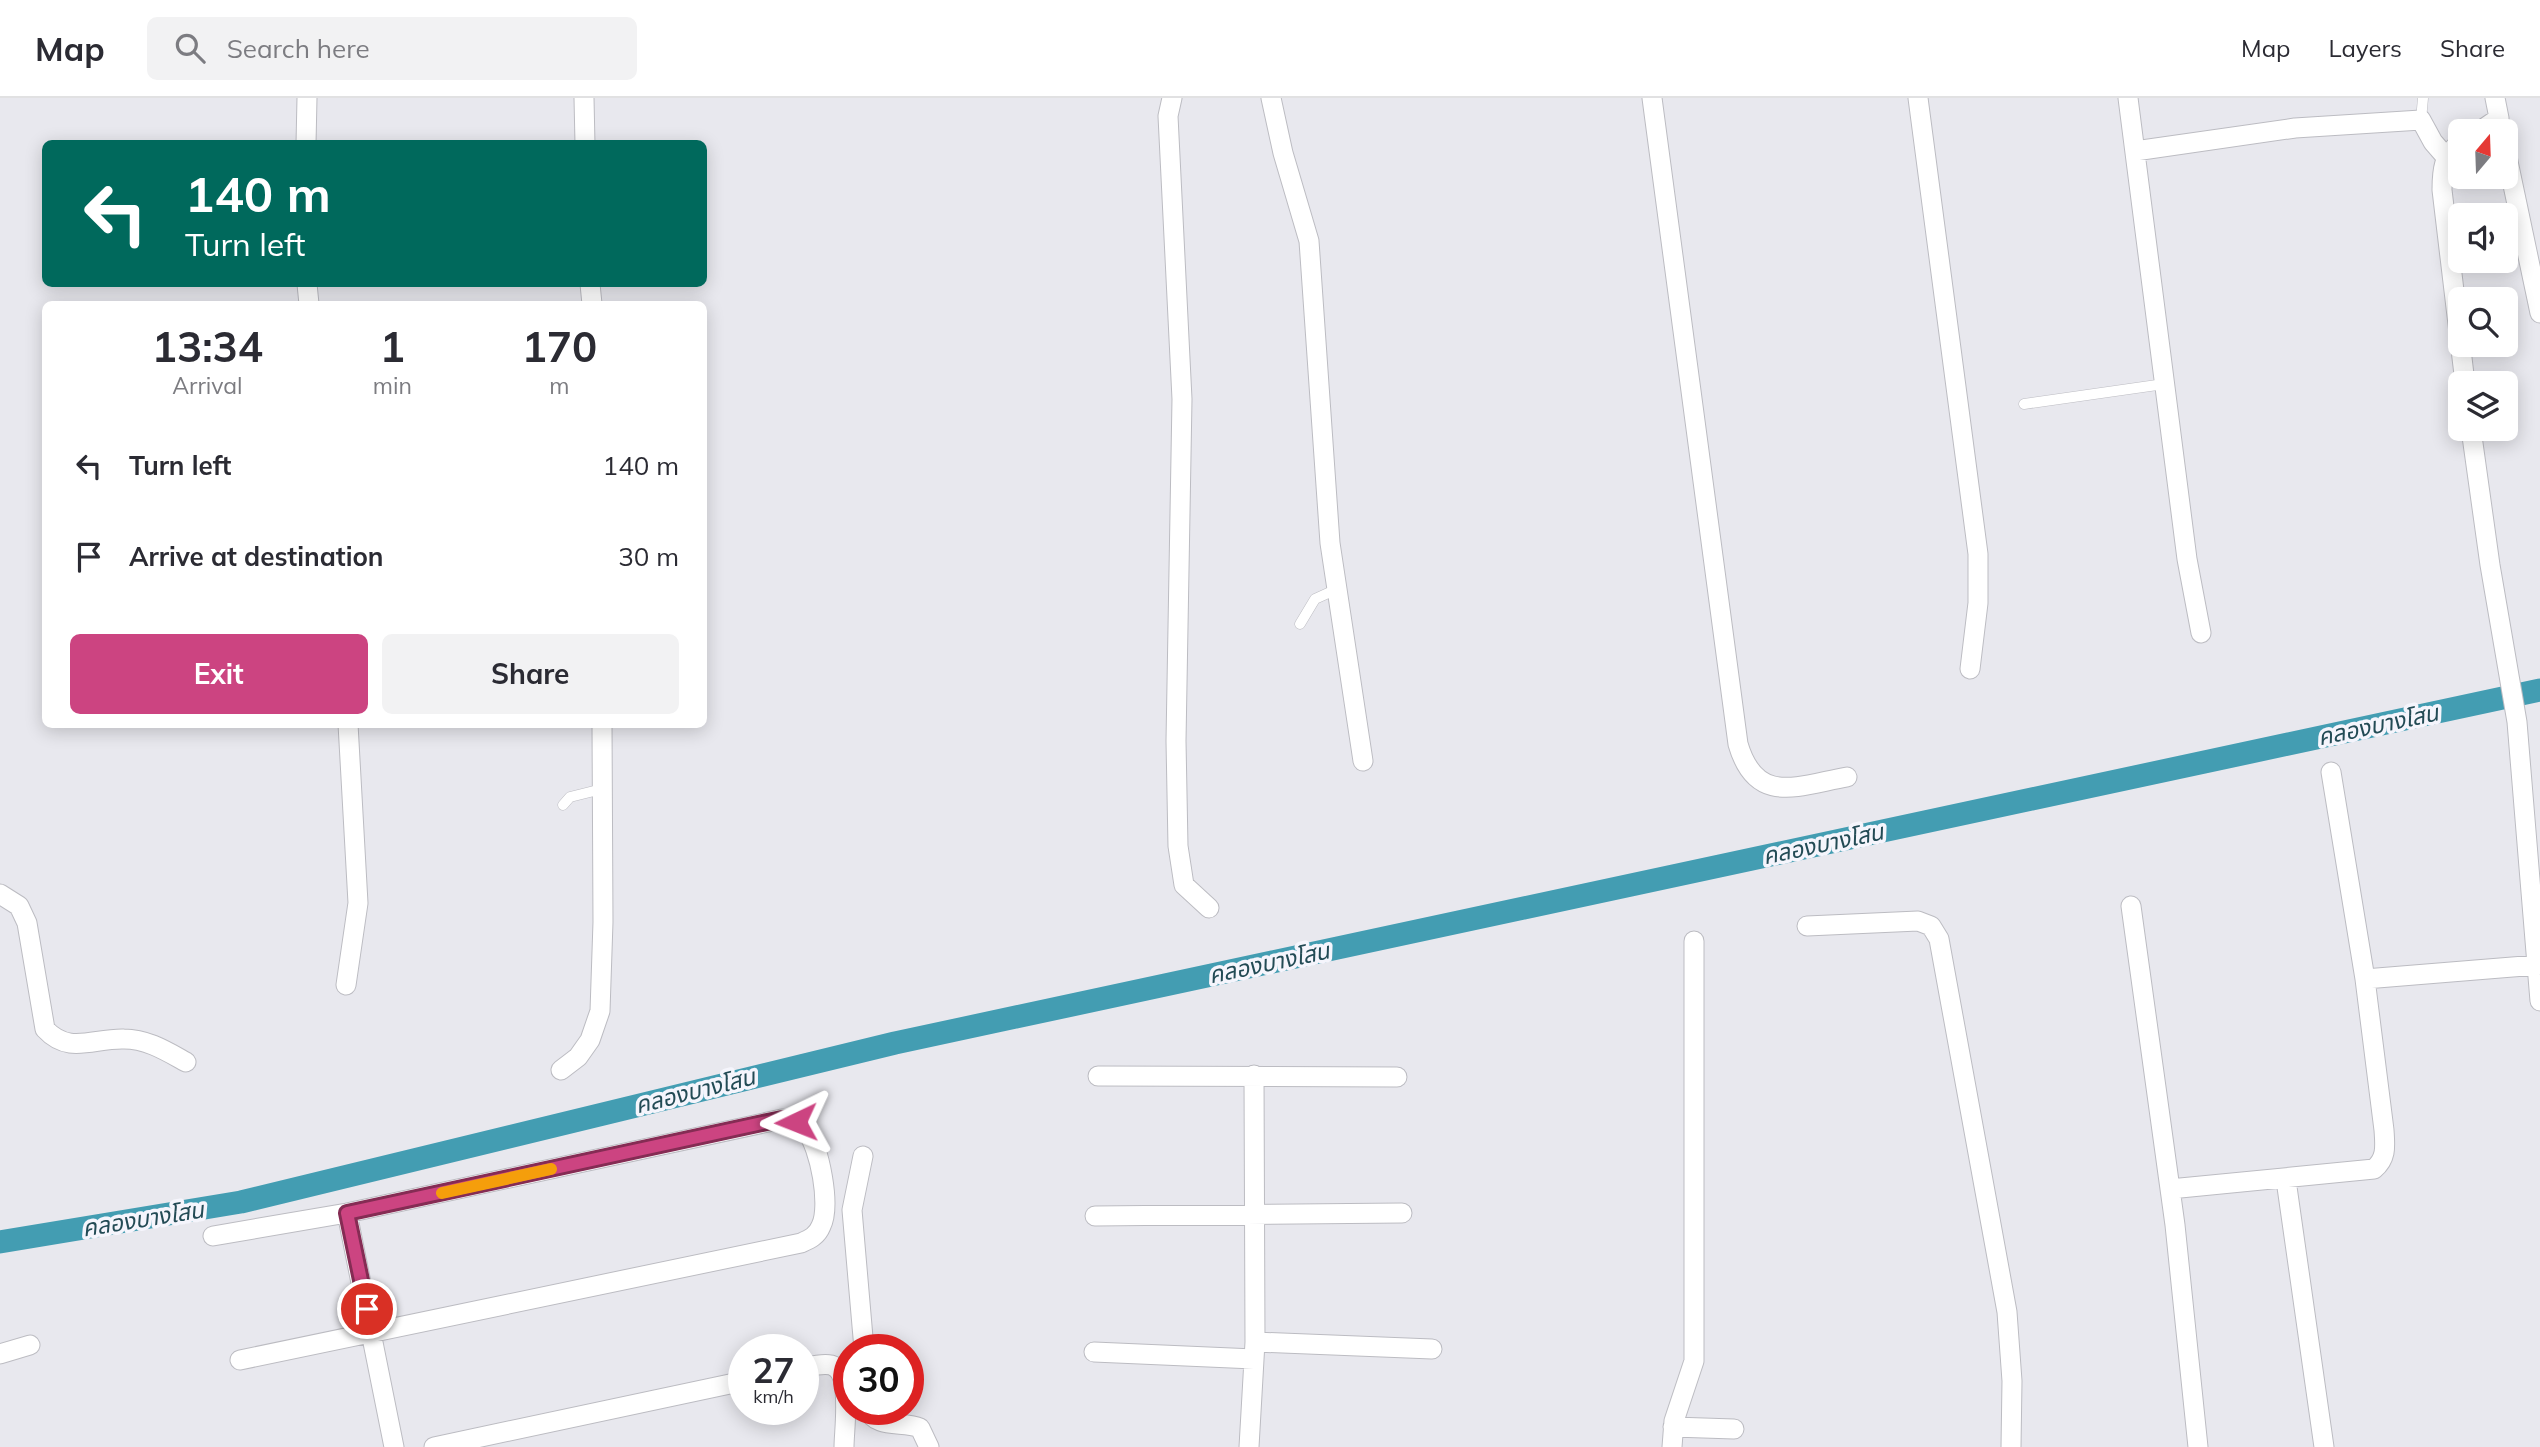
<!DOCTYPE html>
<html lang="en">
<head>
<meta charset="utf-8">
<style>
	body { margin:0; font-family:Mulish,"Noto Sans Thai",sans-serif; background:#f2f2f3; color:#2b2b33; height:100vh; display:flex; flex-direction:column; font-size:26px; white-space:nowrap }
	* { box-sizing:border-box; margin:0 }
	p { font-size:23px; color:#7c7c81 }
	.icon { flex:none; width:38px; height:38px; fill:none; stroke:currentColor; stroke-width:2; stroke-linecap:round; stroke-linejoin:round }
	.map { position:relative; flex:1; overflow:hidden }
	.drawer { position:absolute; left:42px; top:203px; width:665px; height:427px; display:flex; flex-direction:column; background:#fff; border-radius:10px; box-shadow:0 4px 18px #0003 }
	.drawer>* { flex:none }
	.guide { position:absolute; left:42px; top:42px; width:665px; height:147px; border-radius:10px; box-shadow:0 4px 18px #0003; background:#00695c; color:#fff; overflow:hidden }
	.needle { width:46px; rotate:19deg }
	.buttons { position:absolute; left:2448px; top:21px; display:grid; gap:14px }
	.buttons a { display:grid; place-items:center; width:70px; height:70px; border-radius:10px; background:#fff; box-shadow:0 4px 18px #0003; font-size:35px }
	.speed { position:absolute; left:728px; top:1236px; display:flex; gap:14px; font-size:35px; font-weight:700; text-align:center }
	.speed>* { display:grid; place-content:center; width:91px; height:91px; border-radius:50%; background:#fff; box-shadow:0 4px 18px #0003; line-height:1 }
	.speed small { font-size:18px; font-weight:400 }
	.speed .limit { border:10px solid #d22; background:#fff; color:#111 }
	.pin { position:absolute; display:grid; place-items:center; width:60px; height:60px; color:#fff; margin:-30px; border:4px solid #fff; border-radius:50%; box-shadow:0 2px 7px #0007 }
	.me { position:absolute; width:77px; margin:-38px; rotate:268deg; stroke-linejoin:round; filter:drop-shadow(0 0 5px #0008) }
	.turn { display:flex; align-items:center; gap:24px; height:147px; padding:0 28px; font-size:32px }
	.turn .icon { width:91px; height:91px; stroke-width:2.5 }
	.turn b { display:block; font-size:49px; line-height:60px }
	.eta { display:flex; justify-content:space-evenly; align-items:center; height:119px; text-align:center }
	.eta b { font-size:42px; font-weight:700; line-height:49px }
	.primary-button { display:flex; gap:14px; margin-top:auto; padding:14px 28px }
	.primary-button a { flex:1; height:80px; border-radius:10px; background:#cc4481; color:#fff; font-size:28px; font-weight:700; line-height:80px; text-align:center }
	.primary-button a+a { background:#f2f2f3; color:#2b2b33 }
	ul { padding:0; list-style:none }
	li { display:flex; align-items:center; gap:21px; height:91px; padding:0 28px }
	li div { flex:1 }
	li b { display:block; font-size:26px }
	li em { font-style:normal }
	header { display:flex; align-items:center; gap:42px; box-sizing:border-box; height:98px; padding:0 35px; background:#fff; border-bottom:2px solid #e1e1e2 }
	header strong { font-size:33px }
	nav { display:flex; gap:38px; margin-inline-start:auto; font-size:24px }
	.search { width:490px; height:63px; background:#f2f2f3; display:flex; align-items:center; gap:18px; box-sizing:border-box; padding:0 24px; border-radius:10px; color:#7c7c81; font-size:26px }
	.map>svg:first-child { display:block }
</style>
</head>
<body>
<header>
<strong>Map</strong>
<div class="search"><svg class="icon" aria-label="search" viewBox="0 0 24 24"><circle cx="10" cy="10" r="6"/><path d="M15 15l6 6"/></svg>Search here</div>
<nav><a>Map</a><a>Layers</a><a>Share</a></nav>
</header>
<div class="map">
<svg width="2540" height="1349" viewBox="0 0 2540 1349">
	<rect width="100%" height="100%" fill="#e8e8ee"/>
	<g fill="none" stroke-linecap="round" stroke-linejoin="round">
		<!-- canal -->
		<path stroke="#439db2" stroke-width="23" d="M0 1144 241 1104 895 945 2540 592"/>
		<!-- service casing -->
		<g stroke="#bcbcc2" stroke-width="11">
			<path id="service" d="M2421 22 2423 0
				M2024 306 2164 286
				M1300 526 1315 501 1337 491
				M563 707 570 699 602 691"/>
		</g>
		<!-- minor casing -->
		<g stroke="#bcbcc2" stroke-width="21">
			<path id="minor" d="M584 0 585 46
				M1172 0 1168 18 1182 301 1176 643 1178 748 1184 787 1209 810
				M1271 0 1283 55 1309 143 1330 445 1363 663
				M1652 0 1738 646C1756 708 1797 688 1847 679
				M1918 0 1978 456V505L1970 571
				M2128 0 2187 461 2201 535
				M2480 33 2499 20 2495 0
				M2460 45C2443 57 2442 73 2442 92L2465 285
				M306 46 307 0
				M2135 53 2295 30 2421 22 2433 44 2446 59
				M2506 54 2540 215
				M307 186 309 206
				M590 186 592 206
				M2471 331 2490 467 2517 624 2540 903
				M2331 674 2365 881 2537 867
				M0 796 19 808 27 825 45 931C69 957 93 940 124 941 147 941 166 953 186 964
				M2131 808 2175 1127 2198 1349
				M1807 828 1918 823 1931 828 1939 841 2007 1214 2012 1283 2011 1349
				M346 887 358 805 348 626
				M561 972 578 959 590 942 600 913 603 824 602 626
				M1098 978 1397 979
				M863 1058 852 1112 864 1251
				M2286 1082 2324 1349
				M2170 1091 2374 1071C2387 1060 2385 1048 2384 1032L2365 881
				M347 1115 394 1349
				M1095 1118 1402 1115
				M213 1138 347 1115 782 1021C792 1023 800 1024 806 1032 820 1050 831 1108 821 1128 817 1138 810 1141 801 1145L240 1262
				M1255 1244 1432 1251
				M1094 1254 1254 1261
				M0 1256 30 1247
				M803 1270C812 1268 822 1265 831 1267 853 1273 844 1330 844 1349
				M868 1311C875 1331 903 1323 920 1330L929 1349
				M1673 1329 1734 1331
				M434 1349 744 1283
				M1249 1349 1255 1244 1254 977
				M1672 1349 1674 1323 1694 1263V843"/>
		</g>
		<!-- service -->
		<use href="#service" stroke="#fff" stroke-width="10"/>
		<!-- minor -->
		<use href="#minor" stroke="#fff" stroke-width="19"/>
	</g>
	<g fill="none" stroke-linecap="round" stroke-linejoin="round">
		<!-- route casing -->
		<g stroke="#852c54" stroke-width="18">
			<path id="route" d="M367 1211 347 1115 767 1024 782 1021 796 1024"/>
		</g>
		<!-- route -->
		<use href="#route" stroke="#cc4481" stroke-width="12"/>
		<!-- slow -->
		<path stroke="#f59e0b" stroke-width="12" d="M442 1095 551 1071"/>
	</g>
	<g text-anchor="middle" stroke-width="7" stroke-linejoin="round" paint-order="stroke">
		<!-- water labels -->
		<g font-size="23" font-style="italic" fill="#234b55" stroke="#f5f5fc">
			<text transform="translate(2378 627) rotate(-12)" y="8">คลองบางโสน</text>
			<text transform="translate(1823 746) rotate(-12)" y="8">คลองบางโสน</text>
			<text transform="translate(1269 865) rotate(-12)" y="8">คลองบางโสน</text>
			<text transform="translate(695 993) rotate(-14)" y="8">คลองบางโสน</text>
			<text transform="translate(143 1121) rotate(-9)" y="8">คลองบางโสน</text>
		</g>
	</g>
</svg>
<div class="buttons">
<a><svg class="needle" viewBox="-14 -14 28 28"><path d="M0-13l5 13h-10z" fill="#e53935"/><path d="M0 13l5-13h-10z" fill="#7c7c81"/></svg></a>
<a><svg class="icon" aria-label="sound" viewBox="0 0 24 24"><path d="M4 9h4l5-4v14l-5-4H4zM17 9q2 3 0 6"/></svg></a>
<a><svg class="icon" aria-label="search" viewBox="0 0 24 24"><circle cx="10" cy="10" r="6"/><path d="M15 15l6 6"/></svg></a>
<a><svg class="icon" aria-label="layers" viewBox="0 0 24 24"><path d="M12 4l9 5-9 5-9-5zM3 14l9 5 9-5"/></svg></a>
</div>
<div class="speed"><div>27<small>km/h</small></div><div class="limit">30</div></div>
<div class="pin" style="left:367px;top:1211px;background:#d93025"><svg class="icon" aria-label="arrive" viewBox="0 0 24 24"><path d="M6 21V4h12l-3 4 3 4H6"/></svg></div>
<svg class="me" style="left:796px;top:1024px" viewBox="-20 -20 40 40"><path d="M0-17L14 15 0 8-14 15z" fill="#cc4481" stroke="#fff" stroke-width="4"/></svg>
<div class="guide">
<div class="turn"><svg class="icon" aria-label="left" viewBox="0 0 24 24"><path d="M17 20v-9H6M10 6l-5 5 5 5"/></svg><div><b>140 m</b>Turn left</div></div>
</div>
<section class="drawer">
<div class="eta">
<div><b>13:34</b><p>Arrival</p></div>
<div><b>1</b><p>min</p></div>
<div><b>170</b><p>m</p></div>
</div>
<ul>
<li><svg class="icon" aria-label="left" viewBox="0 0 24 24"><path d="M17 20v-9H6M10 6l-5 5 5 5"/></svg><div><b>Turn left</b></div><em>140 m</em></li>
<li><svg class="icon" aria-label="arrive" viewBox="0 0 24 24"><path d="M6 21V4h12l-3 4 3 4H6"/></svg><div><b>Arrive at destination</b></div><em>30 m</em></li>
</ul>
<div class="primary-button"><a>Exit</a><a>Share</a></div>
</section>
</div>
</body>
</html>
